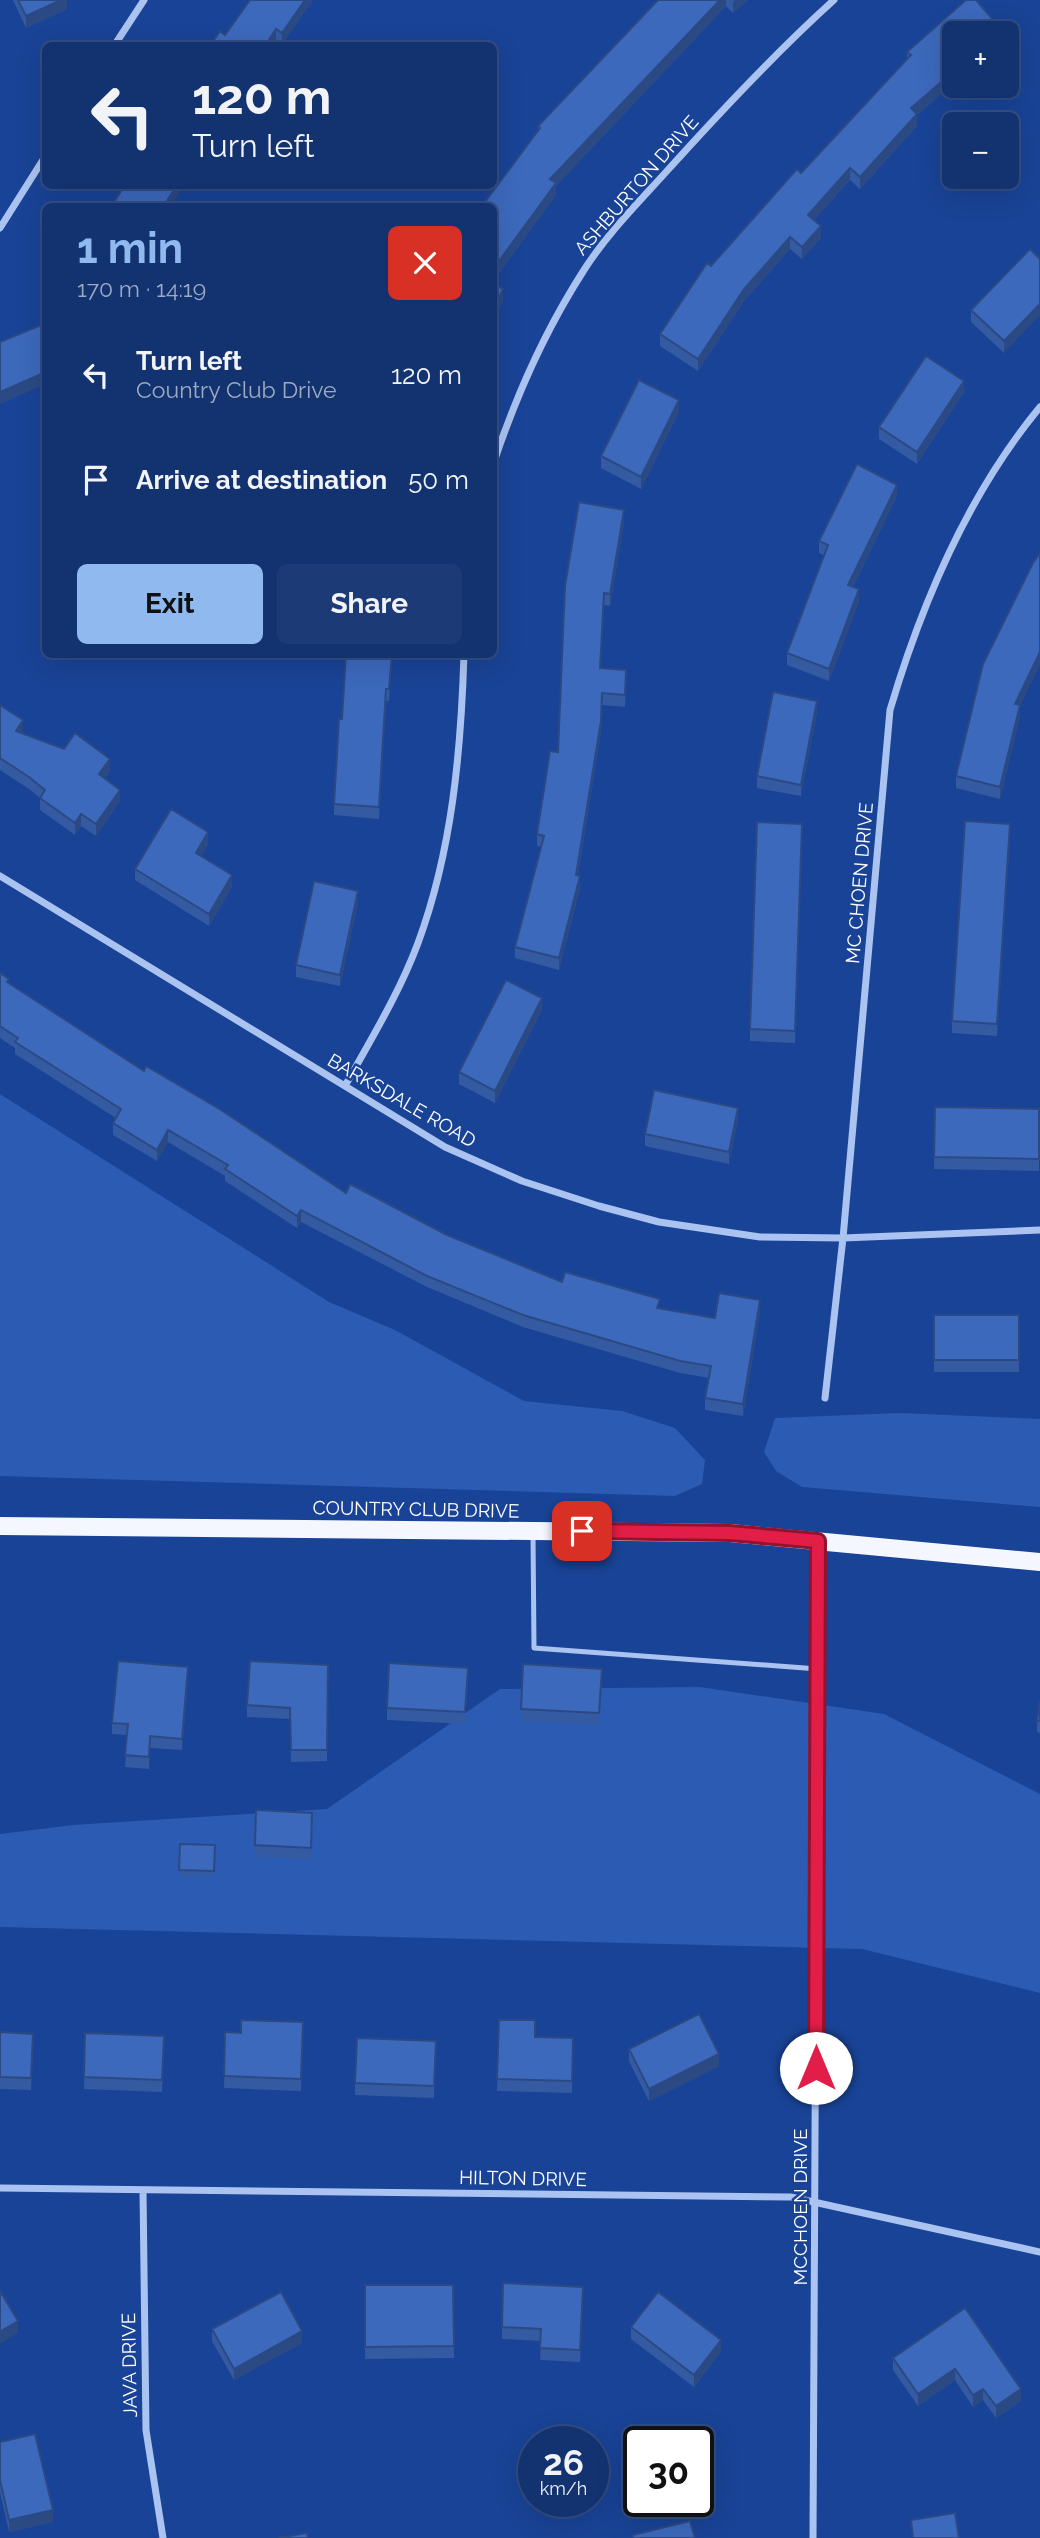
<!DOCTYPE html>
<html lang="en">
<head>
<meta charset="utf-8">
<style>
	body { margin:0; font-family:Raleway,sans-serif; background:#1c3a75; color:#f1f3f6; height:100vh; display:flex; flex-direction:column; font-size:26px; white-space:nowrap }
	* { box-sizing:border-box; margin:0 }
	p { font-size:23px; color:#9daac3 }
	.icon { flex:none; width:38px; height:38px; fill:none; stroke:currentColor; stroke-width:2; stroke-linecap:round; stroke-linejoin:round }
	.map { position:relative; flex:1; overflow:hidden }
	.details { position:absolute; left:42px; top:203px; width:455px; height:455px; display:flex; flex-direction:column; background:#133270; border-radius:10px; box-shadow:0 7px 28px #0002,0 0 0 2px #324d83 }
	.details>* { flex:none }
	.top-card { position:absolute; left:42px; top:42px; width:455px; height:147px; border-radius:10px; box-shadow:0 7px 28px #0002,0 0 0 2px #324d83; background:#133270; color:#f1f3f6; overflow:hidden }
	.fabs { position:absolute; left:942px; top:21px; display:grid; gap:14px }
	.fabs a { display:grid; place-items:center; width:77px; height:77px; border-radius:10px; background:#133270; box-shadow:0 7px 28px #0002,0 0 0 2px #324d83; font-size:35px }
	.speed { position:absolute; left:518px; top:2426px; display:flex; gap:14px; font-size:35px; font-weight:700; text-align:center }
	.speed>* { display:grid; place-content:center; width:91px; height:91px; border-radius:50%; background:#133270; box-shadow:0 7px 28px #0002,0 0 0 2px #324d83; line-height:1 }
	.speed small { font-size:18px; font-weight:400 }
	.speed .limit { border:4px solid #111; border-radius:10px; background:#fff; color:#111 }
	.pin { position:absolute; display:grid; place-items:center; width:60px; height:60px; color:#fff; margin:-30px; border-radius:14px; box-shadow:0 4px 10px #0006 }
	.me { position:absolute; width:77px; margin:-38px; rotate:0deg; stroke-linejoin:round; filter:drop-shadow(0 0 5px #0008) }
	.turn { display:flex; align-items:center; gap:24px; height:147px; padding:0 35px; font-size:32px }
	.turn .icon { width:91px; height:91px; stroke-width:2.5 }
	.turn b { display:block; font-size:49px; line-height:60px }
	.round { display:grid; place-items:center; flex:none; width:74px; height:74px; border-radius:10px; background:#1c3a75 }
	.summary { display:flex; align-items:center; justify-content:space-between; height:119px; padding:0 35px }
	h1 { font-size:42px; font-weight:700; line-height:52px; color:#90b9f0 }
	.primary-button { display:flex; gap:14px; margin-top:auto; padding:14px 35px }
	.primary-button a { flex:1; height:80px; border-radius:10px; background:#90b9f0; color:#111; font-size:28px; font-weight:700; line-height:80px; text-align:center }
	.primary-button a+a { background:#1c3a75; color:#f1f3f6 }
	ul { padding:0; list-style:none }
	li { display:flex; align-items:center; gap:21px; height:105px; padding:0 35px }
	li div { flex:1 }
	li b { display:block; font-size:26px }
	li em { font-style:normal }
	.map>svg:first-child { display:block }
</style>
</head>
<body>
<div class="map">
<svg width="1040" height="2538" viewBox="0 0 1040 2538">
	<rect width="100%" height="100%" fill="#194396"/>
	<!-- green -->
	<path fill="#2c5bb4" d="M0 1094 329 1302 395 1330 524 1401 622 1411 675 1428 705 1460 702 1484 675 1496 0 1476Z
		M899 1413 1040 1419V1507L802 1487 776 1471 764 1452 775 1418Z
		M700 1687 884 1714 1040 1794V1993L862 1949 0 1927V1834L73 1825 327 1809 500 1689Z"/>
	<g fill="none" stroke-linecap="round" stroke-linejoin="round">
		<!-- lane -->
		<path stroke="#abc3f0" stroke-width="5" d="M533 1534 534 1648 818 1669"/>
		<!-- street -->
		<path stroke="#abc3f0" stroke-width="7" d="M114 46 144 0
			M0 228 46 155
			M494 462C516 396 546 329 584 270 607 234 638 203 666 172 720 112 774 54 834 0
			M0 876 445 1147 522 1181 599 1206 659 1222 760 1237 843 1238 1040 1230
			M345 1086C371 1039 399 994 418 943 452 851 461 752 464 654
			M825 1398 843 1238 890 710C922 602 968 494 1040 407
			M0 2188 791 2197 1040 2252
			M143 2190 146 2430 163 2538
			M813 2538 818 1542"/>
		<!-- primary -->
		<path stroke="#f4f7ff" stroke-width="18" d="M0 1526 730 1533 1040 1562"/>
	</g>
	<!-- wall -->
	<path fill="#345aa2" d="M13 0H67V9L26 28Z
		M250 0H313L282 44 276 40 273 46H210L225 35Z
		M658 0H748L733 13 726 6 556 186V195L494 280V206L538 130V126Z
		M966 0H976L1001 29V33H954V83L917 115V126L860 189 850 180 814 220 821 226V238L802 259 790 249 744 301 698 371 660 346V334L707 263 711 266 797 169 801 173 907 59V52Z
		M1030 249 1004 353 971 322V310Z
		M964 392 917 464 879 439V427Z
		M679 412 641 489 601 468V456Z
		M897 496 853 587 859 601 829 681 787 665V653L824 555 819 553V541Z
		M624 522 610 606 604 605 600 668 626 682 625 707 602 705 601 732 578 875 580 888 559 970 515 958V947L541 847 537 846V834L558 752Z
		M1040 553V664L1020 705V717L1000 799 956 788V776Z
		M346 654H392L389 701H386L379 819 334 815V804L342 719Z
		M0 705 23 732V733L110 771 105 778 120 801 96 836 81 826 75 835 40 810V798L29 789 0 770Z
		M817 712 801 796 757 788V776Z
		M802 835 795 1043 750 1041V1029Z
		M1010 836 997 1036 952 1033V1021Z
		M208 844 201 856 232 887 209 926 135 880V869Z
		M358 903 340 986 296 977V965Z
		M0 973 9 983 144 1071 346 1193 562 1282 660 1309 715 1318 760 1312 743 1416 705 1410V1398L709 1378 680 1373 523 1327 427 1287 301 1222 297 1228 225 1181V1176L168 1142 157 1161 113 1135V1123L116 1118 15 1054V1048L0 1038Z
		M542 1010 495 1103 459 1084V1072Z
		M935 1107 1039 1109V1171L934 1169Z
		M738 1120 729 1164 645 1146V1134Z
		M934 1315H1019V1372H934Z
		M328 1665 327 1761 291 1762 290 1719 247 1717V1705Z
		M188 1679 182 1750 150 1748 149 1769 125 1767 127 1735 112 1734V1723Z
		M468 1679 465 1724 387 1720V1708Z
		M602 1680 599 1725 521 1721V1709Z
		M1040 1701V1733L1037 1732V1721Z
		M256 1810 312 1813 311 1859 255 1857Z
		M180 1844 215 1845 214 1877 179 1876Z
		M499 2020 535 2037 573 2038 572 2093 497 2091Z
		M303 2022 301 2091 224 2088 225 2032 241 2033Z
		M0 2032 33 2045 31 2090 0 2089Z
		M85 2033 164 2036 162 2092 84 2089Z
		M436 2041 434 2098 355 2095V2083Z
		M629 2049 719 2066 649 2101 629 2061Z
		M365 2285H453L454 2358 365 2359Z
		M583 2299 580 2362 540 2360 541 2341 502 2339V2327Z
		M965 2308 1021 2401 996 2418 983 2400 973 2407 955 2380 918 2406 893 2370V2358Z
		M631 2327 721 2352 694 2387 631 2339Z
		M212 2329 302 2343 234 2380 212 2341Z
		M0 2442 53 2522 9 2532 0 2492Z"/>
	<!-- shaded-wall -->
	<path fill="#2b4a84" d="M61 0H67V9L26 28V16Z
		M305 0H313L282 44V33Z
		M720 0H726V6L556 186V195L494 280V268L550 179Z
		M735 0H748L733 13V2Z
		M276 29V40L273 46H265Z
		M954 71V83L917 115V126L860 189V177L911 108Z
		M850 168V180L808 227V215Z
		M176 186H183L171 206H164Z
		M821 226V238L802 259V247Z
		M790 237V249L744 301 698 371V359L744 289Z
		M503 289V301L494 320V308Z
		M1040 304V315L1004 353V341Z
		M46 372V384L0 404V392Z
		M964 381V392L917 464V452Z
		M679 400V412L641 489V477Z
		M897 485V496L848 597V585Z
		M624 510V522L610 606V594Z
		M859 589V601L829 681V669Z
		M1040 652V664L1015 715V704Z
		M386 689V701L379 819V807Z
		M602 693 601 732 576 886V875Z
		M817 701V712L801 796V785Z
		M1020 705V717L1000 799V787Z
		M23 720V732L16 743V731Z
		M110 759V771L99 786V774Z
		M120 790V801L96 836V824Z
		M81 814V826L75 835V823Z
		M1010 824V836L997 1036V1024Z
		M208 832V844L196 865V853Z
		M232 875V887L209 926V914Z
		M580 876V888L559 970V958Z
		M358 891V903L340 986V975Z
		M542 998V1010L495 1103V1091Z
		M738 1108V1120L729 1164V1152Z
		M168 1130V1142L157 1161V1150Z
		M301 1210V1222L297 1228V1216Z
		M760 1300V1312L743 1416V1404Z
		M188 1667V1679L182 1750V1739Z
		M719 2054V2066L649 2101V2089Z
		M18 2321V2333L0 2344V2332Z
		M302 2331V2343L234 2380V2369Z
		M721 2340V2352L694 2387V2375Z
		M955 2369V2380L918 2406V2394Z
		M983 2389V2400L973 2407V2395Z
		M1021 2389V2401L996 2418V2406Z
		M53 2510V2522L9 2532V2520Z"/>
	<!-- building -->
	<path fill="#3d69bc" stroke="#2b4a84" stroke-width="2" d="M18 0H61L26 16Z
		M250 0H305L282 33 276 29 265 46H210L220 31 225 35Z
		M658 0H720L550 179 556 183 494 268V206H482L540 128 538 126Z
		M966 0H976L1001 29 997 33H954V71L911 108 917 114 860 177 850 168 808 215 821 226 802 247 790 237 744 289 698 359 660 334 707 263 711 266 797 169 801 173 911 55 907 52Z
		M124 186H176L164 206H112Z
		M1030 249 1040 259V304L1004 341 971 310Z
		M494 284 503 289 494 308Z
		M46 323V372L0 392V342Z
		M926 356 964 381 917 452 879 427Z
		M639 380 679 400 641 477 601 456Z
		M857 464 897 485 848 585 859 589 829 669 787 653 828 545 819 541Z
		M579 502 624 510 610 594 604 593 600 668 626 670 625 695 602 693 601 721 576 875 580 876 559 958 515 947 544 836 537 834 550 751 558 752 565 586Z
		M1040 553V652L1015 704 1020 705 1000 787 956 776 983 664 1033 563Z
		M346 654H392L389 689H386L379 807 334 804 339 719H342Z
		M773 692 817 701 801 785 757 776Z
		M0 705 23 720 16 731 64 749 75 733 110 759 99 774 120 790 96 824 81 814 75 823 40 798 45 790 29 777 0 758Z
		M171 809 208 832 196 853 232 875 209 914 135 869Z
		M965 821 1010 824 997 1024 952 1021Z
		M757 822 802 824 795 1031 750 1029Z
		M314 881 358 891 340 975 296 965Z
		M0 973 9 979 7 982 144 1071 146 1066 221 1110 346 1193 350 1184 447 1235 562 1282 565 1272 660 1299 657 1308 715 1318 719 1293 760 1300 743 1404 705 1398 711 1366 680 1361 523 1315 427 1276 301 1210 297 1216 225 1169 228 1165 168 1130 157 1150 113 1123 121 1109 15 1042 18 1038 0 1026Z
		M506 980 542 998 495 1091 459 1072Z
		M654 1090 738 1108 729 1152 645 1134Z
		M935 1107 1039 1109V1159L934 1157Z
		M934 1315H1019V1360H934Z
		M118 1661 188 1667 182 1739 150 1736 149 1757 125 1755 128 1724 112 1723Z
		M250 1661 328 1665 327 1750H291L290 1708 247 1705Z
		M389 1663 468 1668 465 1712 387 1708Z
		M523 1664 602 1669 599 1713 521 1709Z
		M1040 1701V1721H1037Z
		M256 1810 312 1813 311 1848 255 1845Z
		M180 1844 215 1845 214 1871 179 1870Z
		M699 2014 719 2054 649 2089 629 2049Z
		M241 2020 303 2022 301 2079 224 2076 225 2032 241 2033Z
		M499 2020H535V2037L573 2038 572 2081 497 2079Z
		M0 2032 33 2034 31 2078 0 2077Z
		M85 2033 164 2036 162 2080 84 2077Z
		M357 2038 436 2041 434 2086 355 2083Z
		M503 2283 583 2287 580 2350 540 2348 541 2329 502 2327Z
		M365 2285H453L454 2346 365 2347Z
		M0 2291 18 2321 0 2332Z
		M281 2292 302 2331 234 2369 212 2329Z
		M658 2292 721 2340 694 2375 631 2327Z
		M965 2308 1021 2389 996 2406 983 2389 973 2395 955 2369 918 2394 893 2358Z
		M35 2434 53 2510 9 2520 0 2480V2442Z
		M955 2513 959 2538H913L911 2520Z
		M690 2521 695 2538H633V2535Z
		M307 2533 308 2538H278Z"/>
	<g fill="none" stroke-linecap="round" stroke-linejoin="round">
		<!-- route casing -->
		<g stroke="#92132f" stroke-width="18">
			<path id="route" d="M582 1531 730 1533 818 1541 816 2068"/>
		</g>
		<!-- route -->
		<use href="#route" stroke="#e11d48" stroke-width="12"/>
	</g>
	<g text-anchor="middle" stroke-width="5" stroke-linejoin="round" paint-order="stroke">
		<!-- street labels -->
		<g font-size="19" fill="#fff" stroke="#194396">
			<text transform="translate(636 185) rotate(-49)" y="7">ASHBURTON DRIVE</text>
			<text transform="translate(859 883) rotate(-85)" y="7">MC CHOEN DRIVE</text>
			<text transform="translate(402 1100) rotate(30)" y="7">BARKSDALE ROAD</text>
			<text transform="translate(416 1509) rotate(1)" y="7">COUNTRY CLUB DRIVE</text>
			<text transform="translate(523 2178) rotate(1)" y="7">HILTON DRIVE</text>
			<text transform="translate(800 2207) rotate(-90)" y="7">MCCHOEN DRIVE</text>
			<text transform="translate(129 2365) rotate(-91)" y="7">JAVA DRIVE</text>
		</g>
	</g>
</svg>
<div class="fabs">
<a>+</a>
<a>−</a>
</div>
<div class="speed"><div>26<small>km/h</small></div><div class="limit">30</div></div>
<div class="pin" style="left:582px;top:1531px;background:#d93025"><svg class="icon" aria-label="arrive" viewBox="0 0 24 24"><path d="M6 21V4h12l-3 4 3 4H6"/></svg></div>
<svg class="me" style="left:816px;top:2068px" viewBox="-20 -20 40 40"><circle r="19" fill="#fff"/><path d="M0-13L10 11 0 6-10 11z" fill="#e11d48"/></svg>
<div class="top-card">
<div class="turn"><svg class="icon" aria-label="left" viewBox="0 0 24 24"><path d="M17 20v-9H6M10 6l-5 5 5 5"/></svg><div><b>120 m</b>Turn left</div></div>
</div>
<section class="details">
<div class="summary"><div><h1>1 min</h1><p>170 m · 14:19</p></div><a class="round" style="background:#d93025;color:#fff"><svg class="icon" aria-label="close" viewBox="0 0 24 24"><path d="M6 6l12 12M18 6L6 18"/></svg></a></div>
<ul>
<li><svg class="icon" aria-label="left" viewBox="0 0 24 24"><path d="M17 20v-9H6M10 6l-5 5 5 5"/></svg><div><b>Turn left</b><p>Country Club Drive</p></div><em>120 m</em></li>
<li><svg class="icon" aria-label="arrive" viewBox="0 0 24 24"><path d="M6 21V4h12l-3 4 3 4H6"/></svg><div><b>Arrive at destination</b></div><em>50 m</em></li>
</ul>
<div class="primary-button"><a>Exit</a><a>Share</a></div>
</section>
</div>
</body>
</html>
